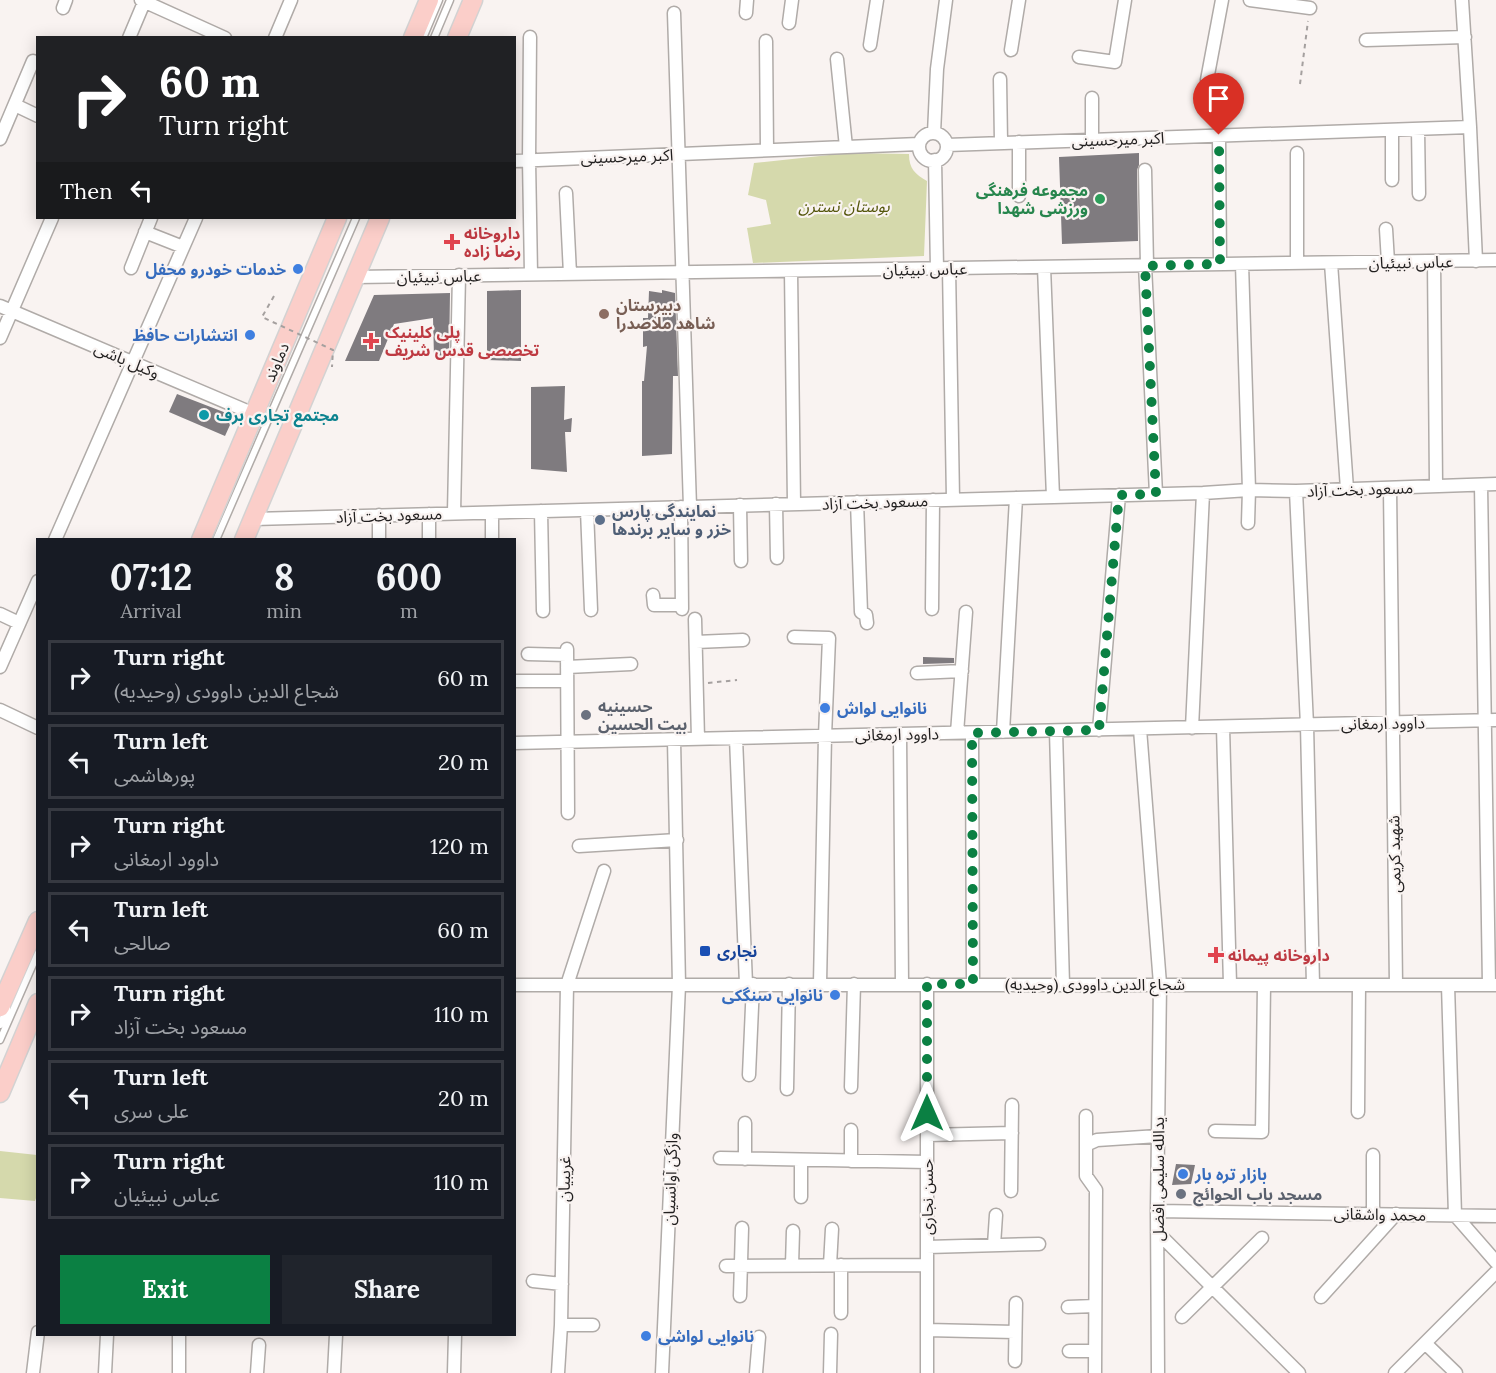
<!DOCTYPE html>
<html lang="en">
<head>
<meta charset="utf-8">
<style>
	body { margin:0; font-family:Lora,"Noto Sans Arabic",serif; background:#20242c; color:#f1f3f6; height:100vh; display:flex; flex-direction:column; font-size:22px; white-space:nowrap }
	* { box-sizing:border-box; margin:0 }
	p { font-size:20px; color:#9ea1a6 }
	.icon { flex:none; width:33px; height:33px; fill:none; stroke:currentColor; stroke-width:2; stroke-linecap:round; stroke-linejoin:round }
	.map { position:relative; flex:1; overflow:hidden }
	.drawer { position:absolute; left:36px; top:538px; width:480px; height:798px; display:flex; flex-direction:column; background:#171b24; border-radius:0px; box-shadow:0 3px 15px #0003 }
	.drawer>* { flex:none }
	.hud { position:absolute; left:36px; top:36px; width:480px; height:183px; border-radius:0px; box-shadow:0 3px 15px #0003; background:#202124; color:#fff; overflow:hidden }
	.pin { position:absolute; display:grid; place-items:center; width:51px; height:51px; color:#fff; margin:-62px -26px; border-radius:50% 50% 50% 0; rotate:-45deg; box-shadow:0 0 6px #0007 }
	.pin .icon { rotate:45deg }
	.me { position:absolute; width:66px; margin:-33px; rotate:0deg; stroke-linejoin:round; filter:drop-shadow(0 0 4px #0008) }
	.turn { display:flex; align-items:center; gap:21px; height:126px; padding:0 24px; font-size:27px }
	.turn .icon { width:78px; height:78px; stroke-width:2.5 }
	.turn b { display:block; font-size:42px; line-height:51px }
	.then { display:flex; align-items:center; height:57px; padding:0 24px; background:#0003; gap:12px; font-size:22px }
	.eta { display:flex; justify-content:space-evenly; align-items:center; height:102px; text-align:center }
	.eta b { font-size:36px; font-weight:800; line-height:42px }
	.action { display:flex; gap:12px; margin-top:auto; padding:12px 24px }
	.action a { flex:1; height:69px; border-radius:0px; background:#0b8043; color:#fff; font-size:24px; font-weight:800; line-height:69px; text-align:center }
	.action a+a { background:#20242c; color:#f1f3f6 }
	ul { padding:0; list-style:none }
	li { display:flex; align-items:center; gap:18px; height:75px; margin:0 12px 9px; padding:0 12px; border:3px solid #363941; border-radius:0px }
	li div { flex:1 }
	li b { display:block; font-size:22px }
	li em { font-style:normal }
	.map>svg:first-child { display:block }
</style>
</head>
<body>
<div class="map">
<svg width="1496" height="1373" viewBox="0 0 1496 1373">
	<rect width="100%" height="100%" fill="#f9f3f1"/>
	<!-- green -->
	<path fill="#d5d9ac" d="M848 153 909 154C909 169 915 174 927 181L924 256 753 263 747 228 771 224 766 200 748 195 754 163Z
		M0 1151 37 1155V1195L35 1201 0 1198Z"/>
	<!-- building -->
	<path fill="#7f7b7f" d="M1139 153V165L1137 170 1138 241 1062 244 1059 157Z
		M521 290V361L487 360V291Z
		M662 290 675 293 678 376H673L672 454 642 456V381H644L647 346 643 347V318H648L649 291 662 293Z
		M450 293 449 358 434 357 433 318 394 324 379 361H345L374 295Z
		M565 386 564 420 572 418 571 432H565L567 472 531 469V387Z
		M177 394 234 416 225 436 169 412Z
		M923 657 954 658V663L923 664Z
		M1176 1164 1195 1165 1191 1184 1172 1185Z"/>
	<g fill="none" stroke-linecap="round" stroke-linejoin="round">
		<!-- lane casing -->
		<g stroke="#b0aba8" stroke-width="9">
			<path id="lane" d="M423 38 439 0
				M434 38 450 0
				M216 540 356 218
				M0 1025 7 1009
				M0 1040 38 953"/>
		</g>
		<!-- street casing -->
		<g stroke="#b0aba8" stroke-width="15">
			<path id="street" d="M141 0 225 38
				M1250 0 1310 8
				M1462 0 1470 127 1476 261
				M63 8 66 0
				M674 13 690 507
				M746 13 747 0
				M789 23 792 0
				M530 37 529 160 531 274
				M129 38 145 0
				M275 38 291 0
				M1366 40 1465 37
				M766 41 767 150
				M870 45 877 0
				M1011 50 1019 0
				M1079 57 1115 62 1125 0
				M837 59 846 147
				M1000 79 1001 142
				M1207 80 1222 0
				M15 105 38 116
				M1418 129 1419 194
				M1392 130V180
				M934 133 937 69 946 0
				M919 147a14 14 0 1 1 28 0a14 14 0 1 1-28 0Z
				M1219 136 1220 264
				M0 139 33 61
				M1092 139V98
				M1019 142V196
				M947 145 1470 127
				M1297 153V263
				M935 160 937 269
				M514 161 919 144
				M1145 170 1147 265
				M566 193 570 274
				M1386 229 1388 262
				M145 232 183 247
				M1434 261 1436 485
				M1331 263 1347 489
				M1242 264 1249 490 1248 523
				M1145 265 1156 494
				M1044 267 1053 497
				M131 268 151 218
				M949 268 953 499
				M791 271 794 504
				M355 277 1496 260
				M0 306 254 414
				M0 338 52 218
				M1481 485 1489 985
				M1390 488 1396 985
				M1296 491 1307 725 1313 985
				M857 502 861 612 866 615 867 623
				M776 504 777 558
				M740 505 741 561
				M681 507 682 609
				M587 510 591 610
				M541 511 543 611
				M454 513 459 275
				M492 513V540
				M379 515V540
				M253 519 1203 493 1249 490 1296 491 1496 484
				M55 540 196 218
				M429 540V514
				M653 595 654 605H682
				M932 609 933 500
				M0 614 19 623
				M695 619 698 739
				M794 637 829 638 825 736 820 984
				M696 642 743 640
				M567 649 568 813
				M528 654 567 655
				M0 667 38 581
				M567 667 631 664
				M917 673 962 671
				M514 681H567
				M0 710 38 728
				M1223 727 1230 984
				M1192 728 1203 493
				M1140 729 1160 984 1157 1211 1158 1373
				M1099 730 1119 495
				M1056 731 1063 985
				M1003 732 1016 498
				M957 733 966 612
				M972 733 973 984
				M900 734 902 984
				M736 738 746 984
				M514 743 1496 720
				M579 846 677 840
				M514 985H1496
				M1448 985 1455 1215
				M749 1075 753 984
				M851 1087 854 984
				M787 1089 789 984
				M1358 1112 1359 985
				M1086 1116V1145
				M1215 1131 1262 1132 1264 985
				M927 1135 1012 1133
				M1373 1155V1214
				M720 1158 927 1162
				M745 1159V1123
				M801 1160V1197
				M851 1161V1130
				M1011 1191 1012 1105
				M1157 1211 1496 1216
				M1455 1215 1496 1262
				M1157 1232 1299 1373
				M994 1245 996 1215
				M927 1247 1039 1244
				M792 1265 793 1231
				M830 1265 832 1229
				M726 1266 927 1265
				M533 1281 562 1284
				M740 1296 742 1228
				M1321 1297 1396 1214
				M1068 1307 1095 1306
				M841 1313V1265
				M1182 1317 1262 1238
				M561 1325H593
				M927 1330 1015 1332
				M179 1335V1373
				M1425 1343 1456 1373
				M1069 1351H1095
				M1015 1361 1016 1303
				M33 1373 38 1332
				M105 1373 107 1335
				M257 1373 259 1345
				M334 1373 336 1335
				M454 1373 455 1335
				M558 1373 561 1325 567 985 604 871
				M662 1373 679 985 674 740
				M756 1373 759 1337
				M830 1373 831 1334
				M927 1373V984
				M1095 1373 1096 1190 1086 1176V1145L1097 1140 1158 1136
				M1395 1373 1496 1272"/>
		</g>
		<!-- primary casing -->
		<g stroke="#d3d2d2" stroke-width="21">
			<path id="primary" d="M413 38 429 0
				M457 38 473 0
				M201 540 337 218
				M244 540 380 218
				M0 1007 38 921
				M0 1093 38 1003"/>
		</g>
		<!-- path -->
		<path stroke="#a5a09f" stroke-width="2" stroke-dasharray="4.5 4.5" stroke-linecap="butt" d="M1300 84 1308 21
			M708 683 737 680"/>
		<!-- lane -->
		<use href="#lane" stroke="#fff" stroke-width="6"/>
		<!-- street -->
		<use href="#street" stroke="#fff" stroke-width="12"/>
		<!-- primary -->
		<use href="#primary" stroke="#fbcec9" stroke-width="18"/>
		<!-- path-bridge -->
		<path stroke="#a5a09f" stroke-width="2" stroke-dasharray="4.5 4.5" stroke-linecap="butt" d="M274 296 262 317 333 350 332 367"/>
	</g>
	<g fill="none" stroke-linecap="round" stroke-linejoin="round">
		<!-- route -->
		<path stroke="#0b8043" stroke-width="10" stroke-dasharray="0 18" d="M927 1113V984H973L972 733 1099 730 1119 495 1156 494 1145 266 1220 264 1219 135"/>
	</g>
	<!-- markers -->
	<circle fill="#2e9e5b" stroke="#f9f3f1" stroke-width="2" cx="1100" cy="199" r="6"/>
	<g fill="#e0444e" stroke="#f9f3f1" stroke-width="2">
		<path d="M449 233h6v6h6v6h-6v6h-6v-6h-6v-6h6z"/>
		<path d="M368 332h6v6h6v6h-6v6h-6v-6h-6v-6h6z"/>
		<path d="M1213 946h6v6h6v6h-6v6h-6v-6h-6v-6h6z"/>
	</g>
	<g fill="#3f7fe0" stroke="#f9f3f1" stroke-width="2">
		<circle cx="298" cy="269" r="6"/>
		<circle cx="250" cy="335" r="6"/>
		<circle cx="825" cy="708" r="6"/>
		<circle cx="835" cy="995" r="6"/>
		<circle cx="1183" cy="1174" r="6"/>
		<circle cx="646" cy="1336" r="6"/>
	</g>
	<circle fill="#8d6e63" stroke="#f9f3f1" stroke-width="2" cx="604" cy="314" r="6"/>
	<circle fill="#0f9aa8" stroke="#f9f3f1" stroke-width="2" cx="204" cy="415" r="6"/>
	<circle fill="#5c6f8a" stroke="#f9f3f1" stroke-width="2" cx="600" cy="520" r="6"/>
	<g fill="#6b7280" stroke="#f9f3f1" stroke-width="2">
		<circle cx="586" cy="715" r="6"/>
		<circle cx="1181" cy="1194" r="6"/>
	</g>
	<rect fill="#1a4fb4" stroke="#f9f3f1" stroke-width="2" x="699" y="945" width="12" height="12" rx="3"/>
	<g text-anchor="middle" stroke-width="4.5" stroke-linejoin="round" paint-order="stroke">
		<!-- street labels -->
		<g font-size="16" fill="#211f1f" stroke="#f9f3f1">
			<text transform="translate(1118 139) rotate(-2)" y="6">اکبر میرحسینی</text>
			<text transform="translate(627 156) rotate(-2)" y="6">اکبر میرحسینی</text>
			<text transform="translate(1411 262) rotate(-1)" y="6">عباس نبیئیان</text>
			<text transform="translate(925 269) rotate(-1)" y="6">عباس نبیئیان</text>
			<text transform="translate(439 276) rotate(-1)" y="6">عباس نبیئیان</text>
			<text transform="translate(127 360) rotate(23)" y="6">وکیل باشی</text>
			<text transform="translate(276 362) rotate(-67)" y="6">دماوند</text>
			<text transform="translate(1360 489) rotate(-2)" y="6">مسعود بخت آزاد</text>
			<text transform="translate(875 502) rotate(-2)" y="6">مسعود بخت آزاد</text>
			<text transform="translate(389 515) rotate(-2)" y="6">مسعود بخت آزاد</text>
			<text transform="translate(1383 723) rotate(-1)" y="6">داوود ارمغانی</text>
			<text transform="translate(897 734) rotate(-1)" y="6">داوود ارمغانی</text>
			<text transform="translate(1394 854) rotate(-91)" y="6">شهید کریمی</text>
			<text x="1095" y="990">شجاع الدین داوودی (وحیدیه)</text>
			<text transform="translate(564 1179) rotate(-89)" y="6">غریبیان</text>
			<text transform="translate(670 1179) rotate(-88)" y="6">وازگن آوانسیان</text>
			<text transform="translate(1158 1179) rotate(-90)" y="6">یدالله سلیمی افضل</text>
			<text transform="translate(927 1197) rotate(-90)" y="6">حسن نجاری</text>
			<text transform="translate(1380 1214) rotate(1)" y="6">محمد واشقانی</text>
		</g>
		<!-- leisure labels -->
		<g font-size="16" font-weight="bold" fill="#27864d" stroke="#f9f3f1" text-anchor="end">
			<text x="1088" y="196">مجموعه فرهنگی<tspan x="1088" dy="18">ورزشی شهدا</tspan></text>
		</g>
		<!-- park labels -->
		<g font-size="16" font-style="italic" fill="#54560b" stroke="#f9f3f1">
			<text x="844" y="212">بوستان نسترن</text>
		</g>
		<!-- health labels -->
		<g font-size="16" font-weight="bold" fill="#be3a42" stroke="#f9f3f1" text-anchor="start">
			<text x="464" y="239">داروخانه<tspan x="464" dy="18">رضا زاده</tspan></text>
			<text x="385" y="338">پلی کلینیک<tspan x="385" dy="18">تخصصی قدس شریف</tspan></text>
			<text x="1228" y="961">داروخانه پیمانه</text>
		</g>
		<!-- shop labels -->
		<g font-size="16" font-weight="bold" fill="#366cbe" stroke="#f9f3f1" text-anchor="end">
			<text x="286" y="275">خدمات خودرو محفل</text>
			<text x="238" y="341">انتشارات حافظ</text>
			<text x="837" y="714" text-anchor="start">نانوایی لواش</text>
			<text x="823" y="1001">نانوایی سنگکی</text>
			<text x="1195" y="1180" text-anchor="start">بازار تره بار</text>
			<text x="658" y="1342" text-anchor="start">نانوایی لواشی</text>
		</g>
		<!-- education labels -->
		<g font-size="16" font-weight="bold" fill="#785e54" stroke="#f9f3f1" text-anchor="start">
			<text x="616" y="311">دبیرستان<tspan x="616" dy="18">شاهد ملاصدرا</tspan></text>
		</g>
		<!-- culture labels -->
		<g font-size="16" font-weight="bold" fill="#0d838f" stroke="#f9f3f1" text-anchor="start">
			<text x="216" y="421">مجتمع تجاری برف</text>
		</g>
		<!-- service labels -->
		<g font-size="16" font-weight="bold" fill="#4e5e75" stroke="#f9f3f1" text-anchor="start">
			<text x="612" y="517">نمایندگی پارس<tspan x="612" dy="18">خزر و سایر برندها</tspan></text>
		</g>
		<!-- worship labels -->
		<g font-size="16" font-weight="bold" fill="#5b616d" stroke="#f9f3f1" text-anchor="start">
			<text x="598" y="712">حسینیه<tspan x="598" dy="18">بیت الحسین</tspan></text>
			<text x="1193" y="1200">مسجد باب الحوائج</text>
		</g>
		<!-- transit labels -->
		<g font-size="16" font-weight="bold" fill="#164399" stroke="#f9f3f1" text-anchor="start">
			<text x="717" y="957">نجاری</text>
		</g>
	</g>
</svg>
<div class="pin" style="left:1219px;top:135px;background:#d93025"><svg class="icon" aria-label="arrive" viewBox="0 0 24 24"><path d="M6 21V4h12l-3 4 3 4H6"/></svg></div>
<svg class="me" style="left:927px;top:1113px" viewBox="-20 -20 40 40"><path d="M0-17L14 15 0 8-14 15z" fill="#0b8043" stroke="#fff" stroke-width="4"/></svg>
<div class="hud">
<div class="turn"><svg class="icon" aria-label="right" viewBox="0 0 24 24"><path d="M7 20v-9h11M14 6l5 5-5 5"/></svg><div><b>60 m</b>Turn right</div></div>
<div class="then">Then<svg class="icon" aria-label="left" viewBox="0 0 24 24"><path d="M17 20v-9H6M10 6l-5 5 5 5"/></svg></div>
</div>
<section class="drawer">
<div class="eta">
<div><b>07:12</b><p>Arrival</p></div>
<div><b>8</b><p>min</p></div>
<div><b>600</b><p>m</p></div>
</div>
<ul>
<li><svg class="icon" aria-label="right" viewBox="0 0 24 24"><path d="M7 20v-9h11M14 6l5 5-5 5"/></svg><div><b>Turn right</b><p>شجاع الدین داوودی (وحیدیه)</p></div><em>60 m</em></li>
<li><svg class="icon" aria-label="left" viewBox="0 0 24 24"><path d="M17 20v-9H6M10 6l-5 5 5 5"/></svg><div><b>Turn left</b><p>پورهاشمی</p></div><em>20 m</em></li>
<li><svg class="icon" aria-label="right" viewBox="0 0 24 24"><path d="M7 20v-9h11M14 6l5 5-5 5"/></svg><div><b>Turn right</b><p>داوود ارمغانی</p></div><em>120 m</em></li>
<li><svg class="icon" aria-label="left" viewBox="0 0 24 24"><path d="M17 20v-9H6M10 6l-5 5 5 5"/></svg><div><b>Turn left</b><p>صالحی</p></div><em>60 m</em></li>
<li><svg class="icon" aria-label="right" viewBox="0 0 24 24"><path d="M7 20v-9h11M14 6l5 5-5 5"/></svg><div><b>Turn right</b><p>مسعود بخت آزاد</p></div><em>110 m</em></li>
<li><svg class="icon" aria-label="left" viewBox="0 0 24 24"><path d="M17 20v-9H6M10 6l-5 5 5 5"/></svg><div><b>Turn left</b><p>علی سری</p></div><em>20 m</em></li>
<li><svg class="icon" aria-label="right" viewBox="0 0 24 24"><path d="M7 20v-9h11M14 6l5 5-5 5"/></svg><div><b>Turn right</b><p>عباس نبیئیان</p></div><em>110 m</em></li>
</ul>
<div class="action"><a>Exit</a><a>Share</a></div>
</section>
</div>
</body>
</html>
